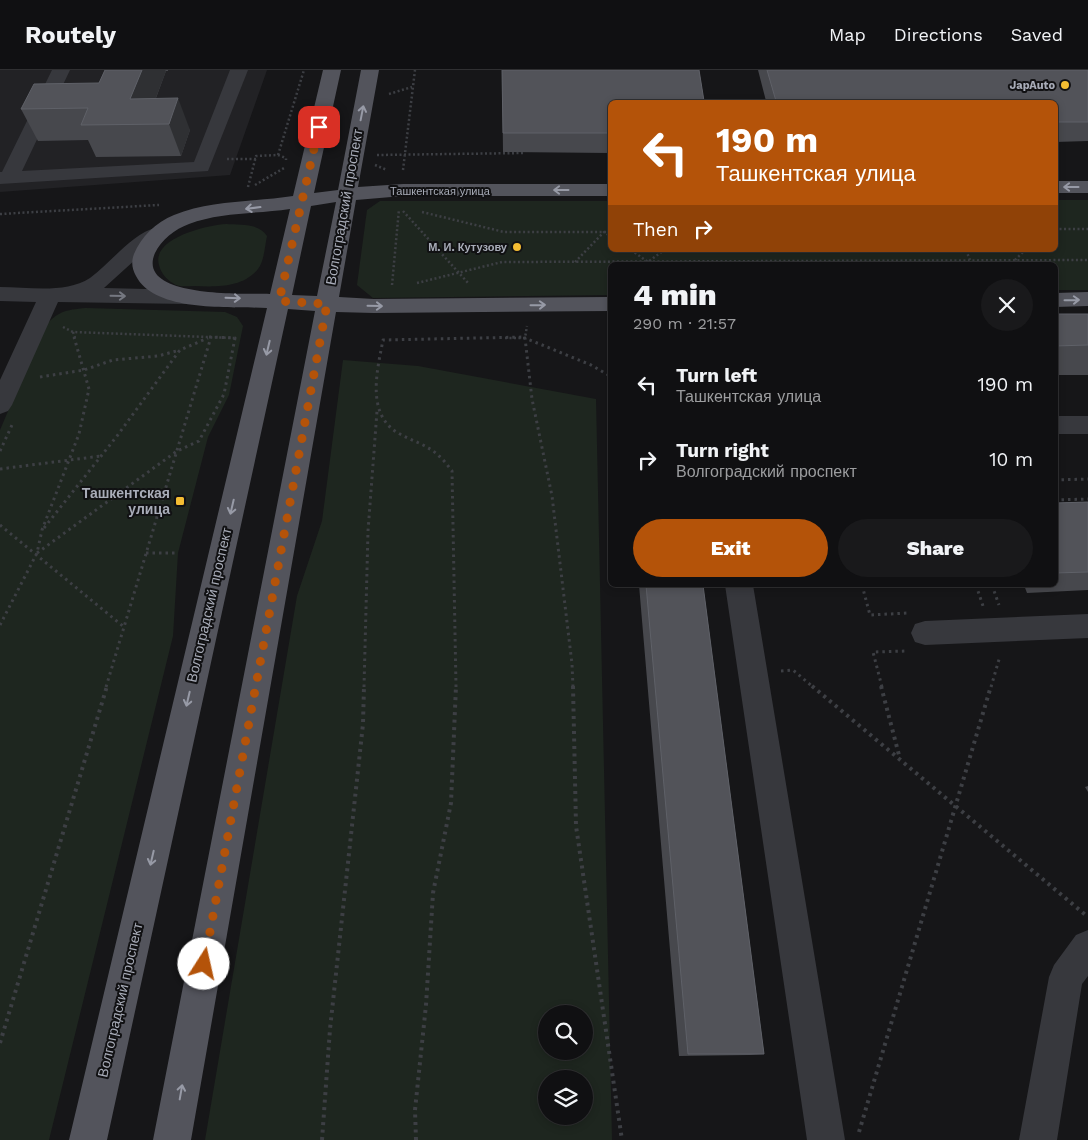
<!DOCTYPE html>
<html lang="en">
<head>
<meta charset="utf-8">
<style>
	body { margin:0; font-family:"Work Sans",sans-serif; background:#19191b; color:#f1f3f6; height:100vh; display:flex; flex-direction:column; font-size:19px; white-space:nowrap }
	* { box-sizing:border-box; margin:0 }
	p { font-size:16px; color:#9c9d9f }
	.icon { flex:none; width:28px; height:28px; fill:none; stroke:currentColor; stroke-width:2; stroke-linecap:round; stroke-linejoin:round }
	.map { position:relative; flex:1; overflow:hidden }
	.panel { position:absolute; left:608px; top:192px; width:450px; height:325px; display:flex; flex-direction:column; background:#101012; border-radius:8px; box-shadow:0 2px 8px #0003,0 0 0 1px #303032 }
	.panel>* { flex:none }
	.top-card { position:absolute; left:608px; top:30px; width:450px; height:152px; border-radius:8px; box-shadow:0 2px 8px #0003,0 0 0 1px #303032; background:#b45309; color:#fff; overflow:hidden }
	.tools { position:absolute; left:538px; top:935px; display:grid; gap:10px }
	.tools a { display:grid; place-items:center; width:55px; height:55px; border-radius:50%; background:#101012; box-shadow:0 2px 8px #0003,0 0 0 1px #303032; font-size:25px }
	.pin { position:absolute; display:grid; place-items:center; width:42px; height:42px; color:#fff; margin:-21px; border-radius:10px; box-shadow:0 2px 8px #0006 }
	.me { position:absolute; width:55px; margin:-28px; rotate:10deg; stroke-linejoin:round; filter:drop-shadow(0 0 4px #0008) }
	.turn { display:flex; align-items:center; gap:18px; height:105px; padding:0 25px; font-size:22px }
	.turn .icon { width:65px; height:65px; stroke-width:2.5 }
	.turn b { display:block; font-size:35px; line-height:42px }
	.then { display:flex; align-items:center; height:48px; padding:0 25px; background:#0003; gap:10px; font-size:19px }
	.round { display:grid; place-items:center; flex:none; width:52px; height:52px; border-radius:26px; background:#19191b }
	.headline { display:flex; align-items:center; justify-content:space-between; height:85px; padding:0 25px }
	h1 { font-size:30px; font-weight:800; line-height:38px }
	.button { display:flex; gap:10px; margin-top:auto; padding:10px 25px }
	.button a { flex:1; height:58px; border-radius:30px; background:#b45309; color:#fff; font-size:20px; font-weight:800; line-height:58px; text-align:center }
	.button a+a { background:#19191b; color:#f1f3f6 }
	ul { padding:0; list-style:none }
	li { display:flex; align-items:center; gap:15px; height:75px; padding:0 25px }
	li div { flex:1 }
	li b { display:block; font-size:19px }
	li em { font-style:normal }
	header { display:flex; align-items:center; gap:30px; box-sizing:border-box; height:70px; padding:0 25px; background:#101012; border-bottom:1px solid #303032 }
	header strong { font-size:24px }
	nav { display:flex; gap:28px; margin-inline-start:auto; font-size:18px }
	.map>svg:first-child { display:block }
</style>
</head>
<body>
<header>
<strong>Routely</strong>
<nav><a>Map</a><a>Directions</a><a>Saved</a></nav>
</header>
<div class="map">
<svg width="1088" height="1070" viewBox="0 0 1088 1070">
	<rect width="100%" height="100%" fill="#161618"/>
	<!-- built -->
	<path fill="#222225" d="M0 0H267L230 105 0 122Z"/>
	<!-- green -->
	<path fill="#1e261f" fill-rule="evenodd" d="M1055 130H1088V220H1055V195H610V225L373 228 357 215 367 140 380 131H610V180H1055Z
		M226 154C240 155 259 153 267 166 265 175 264 192 258 199 243 218 216 217 194 216 188 216 181 217 176 215 168 211 161 204 159 195 151 168 208 155 226 154Z
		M86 238 225 242 237 247 243 256 229 325 208 367 178 483 173 566 49 1070H0V360L43 259C57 241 65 240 86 238Z
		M343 290 418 296 596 329 612 1070H205L297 526 322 451ZM546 944H584V981H546ZM546 1009H584V1046H546Z"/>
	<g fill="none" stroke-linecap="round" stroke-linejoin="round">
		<!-- path-far2 -->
		<path stroke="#3d3f44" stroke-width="2.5" stroke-dasharray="2 2.5" stroke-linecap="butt" d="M389 24 412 17
			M278 85 304 0
			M377 85 524 83
			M227 89H256
			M375 95 387 100
			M403 100 415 0
			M255 115 284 98
			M248 117 256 86 278 85 286 88V90
			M403 141 469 214
			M422 142 504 162H610
			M0 144 159 135
			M1055 159H1088
			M631 180 648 192 664 180
			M966 180 970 190
			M1015 190 1025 180
			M575 192 604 162 610 166
			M417 213 502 192 1088 190
			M392 215 399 139
			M63 257 73 262 235 268
			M73 262 75 268
			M505 268H525L527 256"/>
		<!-- path-far1 -->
		<path stroke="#3d3f44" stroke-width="3" stroke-dasharray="2.5 4" stroke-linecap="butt" d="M40 307 84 300 113 290 158 286 180 280
			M0 381 12 355
			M0 399 101 386
			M1055 410 1088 409
			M1055 430 1088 429
			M0 455 124 557
			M44 458 117 366 180 280 208 268
			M37 483 177 381 199 371 224 324 235 268 209 267
			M146 483H178
			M862 515 870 545 908 543
			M976 515 983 536
			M992 515 999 535
			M0 555 37 483 42 460 79 364 89 319 74 267
			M781 601 793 600 813 617
			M106 617 211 267
			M364 617 368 461 377 341
			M456 617 452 401C448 396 444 390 439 386 428 375 412 371 398 363 366 344 377 301 383 270L525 267
			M573 617 572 594 552 426 532 329 525 268 591 295 610 306
			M882 617 873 582 907 581
			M991 617 1000 586"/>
		<!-- path -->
		<path stroke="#3d3f44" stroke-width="4" stroke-dasharray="3 4.5" stroke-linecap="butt" d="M573 616 576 756 622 1070
			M812 616 1088 847
			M881 616 900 689
			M0 973 107 616
			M859 1062 991 616
			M322 1070 330 959 363 654 364 616
			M416 1070 415 1040 426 935 433 823 451 733 456 616"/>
		<!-- minor -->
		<path fill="#37383d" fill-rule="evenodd" d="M52 0H70L22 101 194 92 230 0H248L208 101 0 114V102H2Z
			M157 157 164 159 167 164 164 169 136 189 104 218 188 220 196 222 199 227 196 232 188 234 58 232 12 335 8 341 0 344V310L36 232 0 231V217C29 217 65 224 90 208 112 192 130 165 157 157Z
			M1055 346H1088V364H1055Z
			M725 515H753L845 1070H807Z
			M1088 544V568L925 575 915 572 911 563 915 554 925 551Z
			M1088 860V906L1082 914 1057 1070H1019L1049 907 1054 895 1076 865Z"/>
		<!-- major -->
		<path fill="#53545c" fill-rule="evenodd" d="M323 0H341L314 123 338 120 361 0H379L358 117 403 114H610V126H403L356 130 339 227 374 229 610 227V241L374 243 336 242 191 1070H153L315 241 288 239 107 1070H69L267 238C231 236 155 243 136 206 132 199 131 192 134 184 141 167 156 152 174 145 211 130 254 132 293 126ZM336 132 317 226 292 225 311 136ZM290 139 270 224C247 223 135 229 155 183 161 170 175 159 189 154 220 142 257 144 290 139Z
			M1055 111H1088V123H1055Z
			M1088 222V236L1055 237V223Z"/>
	</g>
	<!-- wall -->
	<path fill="#47484d" d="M105 0H168V1H166L156 28 190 60 181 86 96 87 88 70 38 71 21 39 99 13Z
		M502 0H699L704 31H766L758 0H1088V71L1055 72V32H610V83L503 82Z
		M1055 244H1088V305H1055Z
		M1088 432V520L1027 523 1024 515H1055V433Z
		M639 515H703L764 984 750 985 679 986Z
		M1088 716V722L1085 717Z"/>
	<!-- shaded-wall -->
	<path fill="#2f3033" d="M142 0H165L166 1 146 54 130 29Z
		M178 28 190 60 181 86 169 54Z"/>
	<!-- building -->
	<path fill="#525359" stroke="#5f6168" d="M105 0H142L130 29 178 28 169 54 81 55 88 38 21 39 34 14 99 13Z
		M502 0H699L704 31H776L767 0H1088V52H1055V32H610V63H503Z
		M1055 244H1088V275L1055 276Z
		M1088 432V502L1055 503V433Z
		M646 515H703L764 984H688Z"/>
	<!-- one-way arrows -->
	<defs><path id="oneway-shaft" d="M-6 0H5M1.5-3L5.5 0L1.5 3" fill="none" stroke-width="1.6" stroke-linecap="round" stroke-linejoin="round" transform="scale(1.25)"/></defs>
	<g stroke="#979aa6">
		<use href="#oneway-shaft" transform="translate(362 43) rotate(-79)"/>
		<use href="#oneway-shaft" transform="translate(1071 117) rotate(180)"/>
		<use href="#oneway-shaft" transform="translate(561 120) rotate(180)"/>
		<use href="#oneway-shaft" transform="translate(253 138) rotate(173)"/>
		<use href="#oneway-shaft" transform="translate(233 228) rotate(2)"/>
		<use href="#oneway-shaft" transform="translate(1072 230) rotate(-1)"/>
		<use href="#oneway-shaft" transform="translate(538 235) rotate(-1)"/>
		<use href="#oneway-shaft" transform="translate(375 236) rotate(1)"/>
		<use href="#oneway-shaft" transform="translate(268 278) rotate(103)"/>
		<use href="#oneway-shaft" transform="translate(232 437) rotate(103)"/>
		<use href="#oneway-shaft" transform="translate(188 629) rotate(103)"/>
		<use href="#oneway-shaft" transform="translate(152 788) rotate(103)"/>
		<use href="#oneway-shaft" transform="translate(181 1022) rotate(-80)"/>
	</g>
	<use stroke="#757881" href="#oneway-shaft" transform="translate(118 226) rotate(1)"/>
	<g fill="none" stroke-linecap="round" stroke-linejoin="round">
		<!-- route -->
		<path stroke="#b45309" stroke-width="9" stroke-dasharray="0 16.2" d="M204 894 327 234 279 231 319 57"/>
	</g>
	<!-- markers -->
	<g fill="#f4bd32" stroke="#111113" stroke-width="2">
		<circle cx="1065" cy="15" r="5"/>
		<circle cx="517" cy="177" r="5"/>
		<rect x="175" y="426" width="10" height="10" rx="2.5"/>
	</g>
	<g text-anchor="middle" stroke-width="4" stroke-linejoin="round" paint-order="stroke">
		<!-- far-poi labels -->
		<g font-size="11" font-weight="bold" fill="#a8acb8" stroke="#111113" text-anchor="end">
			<text x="1055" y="19">JapAuto</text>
			<text x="507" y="181">М. И. Кутузову</text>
		</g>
		<!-- far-street labels -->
		<g font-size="11" fill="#a8acb8" stroke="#111113">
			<text x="440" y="125">Ташкентская улица</text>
		</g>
		<!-- street labels -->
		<g font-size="14" fill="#a8acb8" stroke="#111113">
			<text transform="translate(344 137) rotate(-80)" y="5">Волгоградский проспект</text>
			<text transform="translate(209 535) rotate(-77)" y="5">Волгоградский проспект</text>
			<text transform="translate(120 930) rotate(-77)" y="5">Волгоградский проспект</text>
		</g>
		<!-- poi labels -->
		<g font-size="14" font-weight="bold" fill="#a8acb8" stroke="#111113" text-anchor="end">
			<text x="170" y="428">Ташкентская<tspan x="170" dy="16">улица</tspan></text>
		</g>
	</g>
</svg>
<div class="tools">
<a><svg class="icon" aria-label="search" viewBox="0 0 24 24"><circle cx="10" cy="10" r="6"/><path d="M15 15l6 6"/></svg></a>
<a><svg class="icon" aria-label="layers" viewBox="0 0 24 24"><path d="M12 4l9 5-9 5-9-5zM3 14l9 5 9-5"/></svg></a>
</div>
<div class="pin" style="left:319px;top:57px;background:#d93025"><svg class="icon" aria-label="arrive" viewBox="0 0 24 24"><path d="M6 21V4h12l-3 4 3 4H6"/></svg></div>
<svg class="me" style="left:204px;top:894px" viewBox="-20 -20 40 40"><circle r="19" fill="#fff"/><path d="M0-13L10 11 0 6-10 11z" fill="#b45309"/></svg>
<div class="top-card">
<div class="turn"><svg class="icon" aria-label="left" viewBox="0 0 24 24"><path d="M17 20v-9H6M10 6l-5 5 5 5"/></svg><div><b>190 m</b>Ташкентская улица</div></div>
<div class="then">Then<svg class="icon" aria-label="right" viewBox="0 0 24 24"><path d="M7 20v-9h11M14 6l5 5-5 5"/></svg></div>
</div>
<section class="panel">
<div class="headline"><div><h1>4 min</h1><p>290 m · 21:57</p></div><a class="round"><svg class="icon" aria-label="close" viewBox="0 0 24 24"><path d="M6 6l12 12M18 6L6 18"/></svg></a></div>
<ul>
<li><svg class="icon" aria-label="left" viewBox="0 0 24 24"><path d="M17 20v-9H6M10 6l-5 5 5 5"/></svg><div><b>Turn left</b><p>Ташкентская улица</p></div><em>190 m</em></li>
<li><svg class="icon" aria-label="right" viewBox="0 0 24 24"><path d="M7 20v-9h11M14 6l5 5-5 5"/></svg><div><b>Turn right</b><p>Волгоградский проспект</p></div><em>10 m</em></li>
</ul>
<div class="button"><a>Exit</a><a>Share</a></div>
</section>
</div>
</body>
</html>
